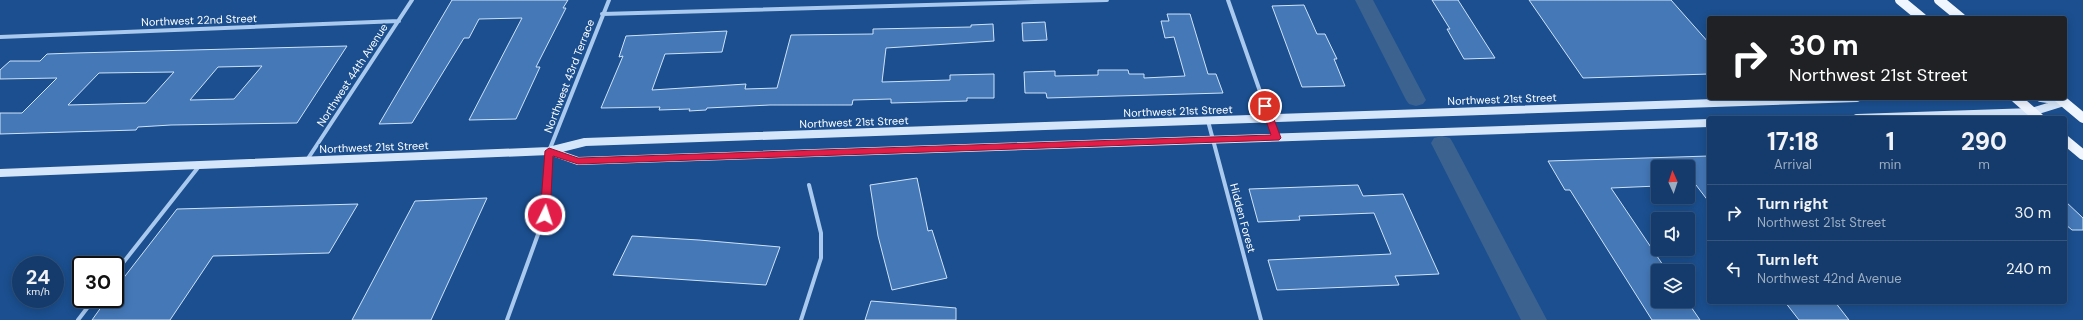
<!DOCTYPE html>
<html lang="en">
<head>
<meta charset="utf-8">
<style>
	body { margin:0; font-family:"DM Sans",sans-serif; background:#214673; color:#f1f3f6; height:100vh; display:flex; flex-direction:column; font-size:15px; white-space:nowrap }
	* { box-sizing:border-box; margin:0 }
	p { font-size:13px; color:#9dadc1 }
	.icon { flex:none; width:22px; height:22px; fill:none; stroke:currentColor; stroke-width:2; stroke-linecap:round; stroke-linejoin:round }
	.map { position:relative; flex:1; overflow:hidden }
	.details { position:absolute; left:1707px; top:116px; width:360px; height:188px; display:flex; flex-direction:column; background:#143b6b; border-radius:4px; box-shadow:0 2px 10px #0003,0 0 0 1px #33557e }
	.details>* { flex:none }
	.top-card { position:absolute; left:1707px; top:16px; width:360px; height:84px; border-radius:4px; box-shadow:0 2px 10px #0003,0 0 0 1px #33557e; background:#202124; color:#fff; overflow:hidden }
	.needle { width:26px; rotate:357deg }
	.tools { position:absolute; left:1651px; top:160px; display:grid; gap:8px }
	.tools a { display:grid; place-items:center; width:44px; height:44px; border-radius:4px; background:#143b6b; box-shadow:0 2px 10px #0003,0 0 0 1px #33557e; font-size:20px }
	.speed { position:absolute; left:12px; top:256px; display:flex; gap:8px; font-size:20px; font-weight:700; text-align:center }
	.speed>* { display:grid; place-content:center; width:52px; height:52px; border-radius:50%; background:#143b6b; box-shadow:0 2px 10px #0003,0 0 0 1px #33557e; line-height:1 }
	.speed small { font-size:10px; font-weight:400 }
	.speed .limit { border:2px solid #111; border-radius:6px; background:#fff; color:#111 }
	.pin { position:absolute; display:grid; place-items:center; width:34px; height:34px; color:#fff; margin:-17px; border:2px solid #fff; border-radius:50%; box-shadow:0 1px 4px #0007 }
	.me { position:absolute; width:44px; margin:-22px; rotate:4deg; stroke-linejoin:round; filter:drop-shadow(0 0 3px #0008) }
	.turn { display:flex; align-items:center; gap:14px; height:84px; padding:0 16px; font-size:18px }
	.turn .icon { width:52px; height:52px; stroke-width:2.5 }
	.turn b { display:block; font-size:28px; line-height:34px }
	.eta { display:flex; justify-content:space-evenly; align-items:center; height:68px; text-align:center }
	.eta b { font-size:24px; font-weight:800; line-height:28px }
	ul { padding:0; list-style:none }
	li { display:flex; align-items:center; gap:12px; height:56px; padding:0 16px; border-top:1px solid #33557e }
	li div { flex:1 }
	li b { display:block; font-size:15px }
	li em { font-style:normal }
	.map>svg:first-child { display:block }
</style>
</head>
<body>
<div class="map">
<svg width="2083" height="320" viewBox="0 0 2083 320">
	<rect width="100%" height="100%" fill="#1b4f8f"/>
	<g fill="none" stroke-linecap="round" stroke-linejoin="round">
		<!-- canal -->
		<path fill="#3c6290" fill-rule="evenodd" d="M1355 0H1373L1426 100 1423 104 1416 106 1409 104 1406 100Z
			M1442 136 1450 138 1453 143 1547 320H1521L1431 143 1434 138Z"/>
	</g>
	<!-- building -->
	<path fill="#4478b7" stroke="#cfe3fa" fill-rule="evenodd" d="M452 0H568L563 8H566L536 67H540L516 119 469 120 522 18 479 19 469 38H464L412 123 379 124Z
		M1432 0H1458L1495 58 1464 59 1447 29H1450Z
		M1529 0H1671L1709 43V74L1583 78Z
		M1304 5 1317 34H1325L1337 59H1334L1345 86 1302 87 1272 6Z
		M1167 14H1190L1208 74H1216L1223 93 1047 98 1046 93H1025L1024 72 1055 71V76L1098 75V70H1128L1129 74H1144V78L1185 76 1174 37 1165 38 1161 21H1169Z
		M1045 22 1047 40 1023 41 1022 23Z
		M993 24 994 41 886 48 882 82 950 80V75L994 74V98H967V101L891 103V99L853 100 852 105H770L707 108 706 110 689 111 690 109 659 110 660 107 601 108 623 56 619 57 626 36 727 31 722 52 665 54 652 90 746 84 745 89 777 88 791 35 873 34V29L971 27V25Z
		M347 46 297 123 171 125 138 127 136 130 0 134V113H22L57 78 0 79V70L10 61H40L47 54 75 53ZM262 66 234 99 190 100 218 67ZM174 72 146 103 68 105 99 73Z
		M1709 156V202L1696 185H1688V167H1658V186L1611 188 1667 271H1658V301H1687L1700 320H1652L1570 190H1565L1548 161Z
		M917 178 928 231 932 230 947 278 892 290 878 236 870 185Z
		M1358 185 1363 196 1403 194 1439 274 1395 276 1399 285 1277 290 1268 260 1391 254 1374 213 1299 216 1300 220 1258 222 1249 189Z
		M487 198 431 320H352L415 201Z
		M2065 201 2083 218V230H2072L2065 224Z
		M358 204 329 253 213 256 170 320H92L107 299H115V289L177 209Z
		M632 236 699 240 780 247 766 285 613 275Z
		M871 301 956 308V320H865Z
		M1785 302H1835L1849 320H1799Z"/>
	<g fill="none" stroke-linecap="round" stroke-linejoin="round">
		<!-- street -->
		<path stroke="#a9c9ee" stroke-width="4" d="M1228 0 1276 137
			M602 14 1107 0
			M0 37 399 21
			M1208 121 1261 320
			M307 160 412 0
			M115 273 200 165
			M78 320 94 299
			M507 320 545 215 549 151 609 0
			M801 320 821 258V233L809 185"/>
		<!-- secondary -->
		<path stroke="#d6e6fa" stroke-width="8" d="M2041 98 2061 101
			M1857 118 2032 112 2064 102
			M550 151 578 161 1709 123
			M0 173 549 151 585 142 1857 98"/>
		<!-- primary -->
		<path stroke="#f0f6ff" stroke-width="10" d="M1900 0 1922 18
			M1939 0 1961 18
			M2016 98 2039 118
			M2059 98 2083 118
			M2065 140 2083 155"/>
	</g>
	<!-- route -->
	<path fill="#e11d48" stroke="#92132f" d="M1265 103 1269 106 1281 138 1279 140 578 164 553 156 550 215 545 218 540 215 545 151 549 148 578 158 1271 135 1261 106Z"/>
	<g text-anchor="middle" stroke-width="3" stroke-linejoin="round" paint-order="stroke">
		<!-- street labels -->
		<g font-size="11" fill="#fff" stroke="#1b4f8f">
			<text transform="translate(199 20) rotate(-2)" y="4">Northwest 22nd Street</text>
			<text transform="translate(352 75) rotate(-57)" y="4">Northwest 44th Avenue</text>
			<text transform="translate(569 76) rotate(-69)" y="4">Northwest 43rd Terrace</text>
			<text transform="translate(1502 99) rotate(-2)" y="4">Northwest 21st Street</text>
			<text transform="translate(1178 111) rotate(-2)" y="4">Northwest 21st Street</text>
			<text transform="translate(854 122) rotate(-2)" y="4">Northwest 21st Street</text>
			<text transform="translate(374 147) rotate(-2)" y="4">Northwest 21st Street</text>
			<text transform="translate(1243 218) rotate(75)" y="4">Hidden Forest</text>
		</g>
	</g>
</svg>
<div class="tools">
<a><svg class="needle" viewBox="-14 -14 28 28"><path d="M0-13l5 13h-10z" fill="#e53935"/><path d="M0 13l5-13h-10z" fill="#9dadc1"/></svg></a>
<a><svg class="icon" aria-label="sound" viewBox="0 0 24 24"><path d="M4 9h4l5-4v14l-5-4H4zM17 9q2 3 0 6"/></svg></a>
<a><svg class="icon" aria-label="layers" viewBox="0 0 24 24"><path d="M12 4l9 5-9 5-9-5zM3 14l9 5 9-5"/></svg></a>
</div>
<div class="speed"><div>24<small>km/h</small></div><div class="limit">30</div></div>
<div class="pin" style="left:1265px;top:106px;background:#d93025"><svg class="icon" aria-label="arrive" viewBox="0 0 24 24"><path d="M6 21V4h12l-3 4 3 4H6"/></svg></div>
<svg class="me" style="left:545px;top:215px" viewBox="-20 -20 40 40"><circle r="17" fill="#e11d48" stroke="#fff" stroke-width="3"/><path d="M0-11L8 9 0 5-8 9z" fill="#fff"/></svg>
<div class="top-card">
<div class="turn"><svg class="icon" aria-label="right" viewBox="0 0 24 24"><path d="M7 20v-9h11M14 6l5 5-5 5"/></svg><div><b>30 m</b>Northwest 21st Street</div></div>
</div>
<section class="details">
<div class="eta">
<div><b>17:18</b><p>Arrival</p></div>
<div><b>1</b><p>min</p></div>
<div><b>290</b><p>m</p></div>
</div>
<ul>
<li><svg class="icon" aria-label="right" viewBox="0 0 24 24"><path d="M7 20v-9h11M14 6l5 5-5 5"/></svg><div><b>Turn right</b><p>Northwest 21st Street</p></div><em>30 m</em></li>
<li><svg class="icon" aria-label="left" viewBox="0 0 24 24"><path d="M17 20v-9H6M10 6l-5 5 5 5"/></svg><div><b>Turn left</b><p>Northwest 42nd Avenue</p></div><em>240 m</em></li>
</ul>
</section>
</div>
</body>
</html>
